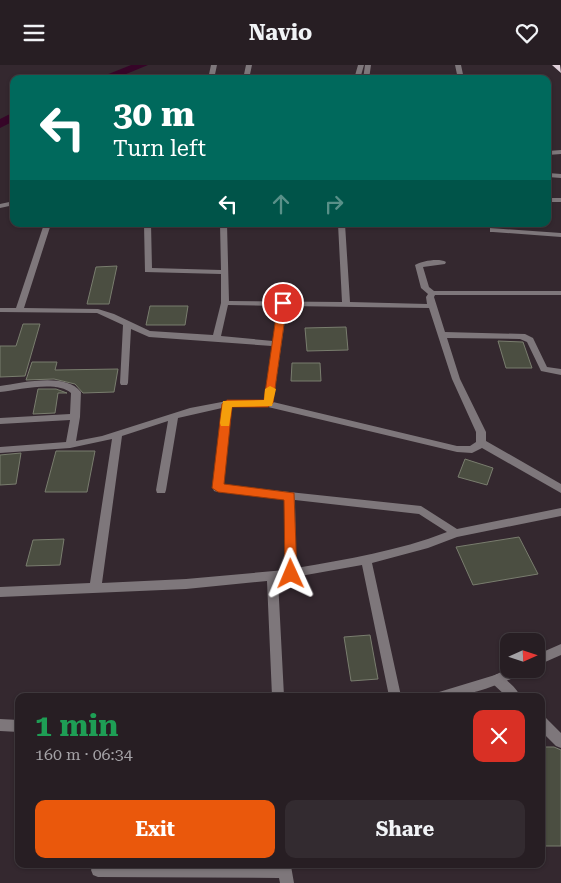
<!DOCTYPE html>
<html lang="en">
<head>
<meta charset="utf-8">
<style>
	body { margin:0; font-family:"Roboto Serif",serif; background:#332b30; color:#f1f3f6; height:100vh; display:flex; flex-direction:column; font-size:19px; white-space:nowrap }
	* { box-sizing:border-box; margin:0 }
	p { font-size:16px; color:#a4a2a6 }
	.icon { flex:none; width:28px; height:28px; fill:none; stroke:currentColor; stroke-width:2; stroke-linecap:round; stroke-linejoin:round }
	.map { position:relative; flex:1; overflow:hidden }
	.sheet { position:absolute; left:15px; top:628px; width:530px; height:175px; display:flex; flex-direction:column; background:#271e23; border-radius:10px; box-shadow:0 1px 4px #0004,0 0 0 1px #433c41 }
	.sheet>* { flex:none }
	.banner { position:absolute; left:10px; top:10px; width:541px; height:152px; border-radius:10px; box-shadow:0 1px 4px #0004,0 0 0 1px #433c41; background:#00695c; color:#fff; overflow:hidden }
	.needle { width:32px; rotate:87deg }
	.tools { position:absolute; left:500px; top:568px; display:grid; gap:10px }
	.tools a { display:grid; place-items:center; width:45px; height:45px; border-radius:10px; background:#271e23; box-shadow:0 1px 4px #0004,0 0 0 1px #433c41; font-size:25px }
	.pin { position:absolute; display:grid; place-items:center; width:42px; height:42px; color:#fff; margin:-21px; border:2px solid #fff; border-radius:50%; box-shadow:0 1px 5px #0007 }
	.me { position:absolute; width:55px; margin:-28px; rotate:359deg; stroke-linejoin:round; filter:drop-shadow(0 0 4px #0008) }
	.turn { display:flex; align-items:center; gap:18px; height:105px; padding:0 20px; font-size:22px }
	.turn .icon { width:65px; height:65px; stroke-width:2.5 }
	.turn b { display:block; font-size:35px; line-height:42px }
	.lanes { display:flex; align-items:center; height:48px; padding:0 20px; background:#0003; justify-content:center; gap:25px; direction:ltr }
	.lanes .off { opacity:.35 }
	.round { display:grid; place-items:center; flex:none; width:52px; height:52px; border-radius:10px; background:#332b30 }
	.headline { display:flex; align-items:center; justify-content:space-between; height:85px; padding:0 20px }
	h1 { font-size:30px; font-weight:700; line-height:38px; color:#1e9e55 }
	.action { display:flex; gap:10px; margin-top:auto; padding:10px 20px }
	.action a { flex:1; height:58px; border-radius:10px; background:#ea580c; color:#fff; font-size:20px; font-weight:700; line-height:58px; text-align:center }
	.action a+a { background:#332b30; color:#f1f3f6 }
	header { display:flex; justify-content:space-between; align-items:center; height:65px; padding:0 20px; background:#271e23; font-size:22px; font-weight:700 }
	.map>svg:first-child { display:block }
</style>
</head>
<body>
<header><svg class="icon" aria-label="menu" viewBox="0 0 24 24"><path d="M4 6h16M4 12h16M4 18h16"/></svg>Navio<svg class="icon" aria-label="heart" viewBox="0 0 24 24"><path d="M12 20l-8-8c-3-5 5-10 8-4 3-6 11-1 8 4z"/></svg></header>
<div class="map">
<svg width="561" height="818" viewBox="0 0 561 818">
	<rect width="100%" height="100%" fill="#34282f"/>
	<g fill="none" stroke-linecap="round" stroke-linejoin="round">
		<!-- canal -->
		<path fill="#360528" fill-rule="evenodd" d="M131 0H148L114 14H96Z
			M14 47V56L0 63V54Z"/>
	</g>
	<!-- building -->
	<path fill="#4b4e41" stroke="#797d6e" d="M117 201 109 239H87L96 202Z
		M150 241H188L185 260H146Z
		M23 259H40L25 311 0 312V281H16Z
		M346 262 348 285 307 286 305 263Z
		M498 276 523 277 532 303H506Z
		M32 297H57L55 305 118 304 114 327 83 328 75 319 54 314 26 315Z
		M292 298H320L321 316H291Z
		M38 324H56L67 328H58L55 348 33 349Z
		M56 386H95L87 427H45Z
		M21 388 16 419 0 420V390Z
		M465 394 493 403 487 420 458 412Z
		M519 472 538 509 473 520 456 482Z
		M64 474 60 500 26 501 33 475Z
		M370 570 378 614 351 616 344 572Z
		M541 682H554L561 685V781H541Z"/>
	<g fill="none" stroke-linecap="round" stroke-linejoin="round">
		<!-- service -->
		<path fill="#7e777b" fill-rule="evenodd" d="M211 0H217L214 14H208Z
			M246 0H252L249 14H243Z
			M548 108 561 109V113L548 112Z
			M548 133H561V137H548Z
			M490 163 561 168V172L493 167H490Z
			M497 609C505 613 517 623 520 631H506L493 619 491 615 493 611Z
			M541 651 546 653 561 668V683L556 681 541 666Z
			M96 799H286L291 801 294 818H280L279 813 98 812 93 810 91 805 93 800Z"/>
		<!-- minor -->
		<path fill="#7e777b" fill-rule="evenodd" d="M358 0H364L360 14H354Z
			M365 0H371L369 14H363Z
			M455 0H461L464 14H458Z
			M561 85V89L548 90V86Z
			M14 136V140L0 143V139Z
			M44 159H51L24 243 98 244 114 249 150 266 213 270 221 238V209L145 207 144 159H151L152 203 221 205 220 159H227L229 236 342 237 338 159H345L350 237 427 239 426 232 428 229 421 223 415 200C422 196 439 193 446 197L445 199 423 202 429 222 434 226H561V230H435L434 232 445 267 525 269 533 273 547 302 561 304V310L541 306 527 277 520 274 447 273 460 314 486 367V376L561 419V428L482 383 472 388 457 387 268 342H231L223 420 421 441 457 464 561 443V451L457 472 428 483 372 498 401 631H389L362 500 278 515 284 631H272L267 516 186 524 0 532V522L90 518 112 374 70 383 0 388V382L66 377 70 355 0 359V353L70 349 71 328C57 315 18 325 0 327V321C22 318 65 307 81 327L80 352 76 376 102 371 190 343 227 336H264L272 281 149 272 131 264 128 318 127 320H121L120 318 123 260 97 248 0 247V243H16ZM228 240 278 241 273 276 221 271ZM287 241 429 243 452 314 476 367V377L470 381H457L273 337ZM222 343 213 423 214 426 218 427 285 434V505L186 514 102 518 122 371 168 356 156 425 157 428H165L166 425 178 353ZM295 435 419 449 447 467C398 486 348 494 296 503Z"/>
		<!-- tertiary -->
		<path fill="#7e777b" fill-rule="evenodd" d="M561 579V590L536 601V590Z
			M509 603 526 604 524 608C496 621 468 633 437 631L439 627 495 610Z
			M0 654 19 655V667L0 666Z"/>
		<!-- trunk -->
		<path fill="#e0d1da" fill-rule="evenodd" d="M552 0H560L561 8Z"/>
	</g>
	<!-- route -->
	<path fill="#ea580c" stroke="#983908" d="M283 235 287 238 273 338 268 342H232L224 419 294 428 297 509 291 514 285 509 284 435 218 427 212 423 222 339 227 335H264L278 238Z"/>
	<!-- slow -->
	<path fill="#f59e0b" d="M270 321 276 324 272 341 232 342 229 361H221L220 358 223 336 264 335 265 324Z"/>
</svg>
<div class="tools">
<a><svg class="needle" viewBox="-14 -14 28 28"><path d="M0-13l5 13h-10z" fill="#e53935"/><path d="M0 13l5-13h-10z" fill="#a4a2a6"/></svg></a>
</div>
<div class="pin" style="left:283px;top:238px;background:#d93025"><svg class="icon" aria-label="arrive" viewBox="0 0 24 24"><path d="M6 21V4h12l-3 4 3 4H6"/></svg></div>
<svg class="me" style="left:291px;top:509px" viewBox="-20 -20 40 40"><path d="M0-17L14 15 0 8-14 15z" fill="#ea580c" stroke="#fff" stroke-width="4"/></svg>
<div class="banner">
<div class="turn"><svg class="icon" aria-label="left" viewBox="0 0 24 24"><path d="M17 20v-9H6M10 6l-5 5 5 5"/></svg><div><b>30 m</b>Turn left</div></div>
<div class="lanes"><svg class="icon" aria-label="left" viewBox="0 0 24 24"><path d="M17 20v-9H6M10 6l-5 5 5 5"/></svg><svg class="icon off" aria-label="ahead" viewBox="0 0 24 24"><path d="M12 20V5M6 11l6-6 6 6"/></svg><svg class="icon off" aria-label="right" viewBox="0 0 24 24"><path d="M7 20v-9h11M14 6l5 5-5 5"/></svg></div>
</div>
<section class="sheet">
<div class="headline"><div><h1>1 min</h1><p>160 m · 06:34</p></div><a class="round" style="background:#d93025;color:#fff"><svg class="icon" aria-label="close" viewBox="0 0 24 24"><path d="M6 6l12 12M18 6L6 18"/></svg></a></div>
<div class="action"><a>Exit</a><a>Share</a></div>
</section>
</div>
</body>
</html>
